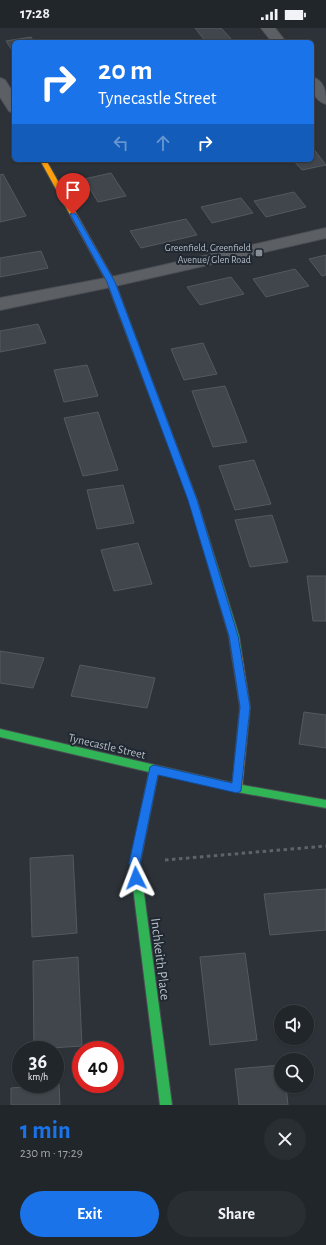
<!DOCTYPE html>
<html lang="en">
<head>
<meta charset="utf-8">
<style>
	body { margin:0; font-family:"Alegreya Sans",sans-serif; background:#292e32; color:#f1f3f6; height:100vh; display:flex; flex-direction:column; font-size:15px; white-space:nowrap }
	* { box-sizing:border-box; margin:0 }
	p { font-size:13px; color:#a2a5a8 }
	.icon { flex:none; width:22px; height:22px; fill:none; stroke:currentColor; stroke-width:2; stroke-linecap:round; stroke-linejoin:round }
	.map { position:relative; height:1077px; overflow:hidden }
	.side { display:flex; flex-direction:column; background:#21262a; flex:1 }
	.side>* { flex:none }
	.top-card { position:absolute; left:12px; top:12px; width:302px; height:122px; border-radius:6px; box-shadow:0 1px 3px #0004,0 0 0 1px #3e4347; background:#1a73e8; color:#fff; overflow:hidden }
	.controls { position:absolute; left:274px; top:977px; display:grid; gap:8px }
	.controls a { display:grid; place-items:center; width:40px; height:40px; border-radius:50%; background:#21262a; box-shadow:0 1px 3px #0004,0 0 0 1px #3e4347; font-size:20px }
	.speed { position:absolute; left:12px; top:1013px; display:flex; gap:8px; font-size:20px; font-weight:700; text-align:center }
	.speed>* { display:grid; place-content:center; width:52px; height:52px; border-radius:50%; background:#21262a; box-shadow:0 1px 3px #0004,0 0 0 1px #3e4347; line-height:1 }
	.speed small { font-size:10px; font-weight:400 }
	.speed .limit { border:6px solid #d22; background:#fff; color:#111 }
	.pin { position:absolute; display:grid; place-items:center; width:34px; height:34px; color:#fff; margin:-41px -17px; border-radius:50% 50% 50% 0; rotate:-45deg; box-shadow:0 0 4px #0007 }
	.pin .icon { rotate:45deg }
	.me { position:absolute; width:44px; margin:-22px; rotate:357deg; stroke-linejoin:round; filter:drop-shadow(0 0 3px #0008) }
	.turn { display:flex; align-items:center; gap:14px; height:84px; padding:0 20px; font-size:18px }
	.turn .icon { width:52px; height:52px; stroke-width:2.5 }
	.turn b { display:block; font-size:28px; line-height:34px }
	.lanes { display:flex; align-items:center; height:38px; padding:0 20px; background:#0003; justify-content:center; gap:20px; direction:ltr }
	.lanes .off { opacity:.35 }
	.round { display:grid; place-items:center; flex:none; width:42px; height:42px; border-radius:21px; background:#292e32 }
	.headline { display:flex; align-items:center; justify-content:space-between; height:68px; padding:0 20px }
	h1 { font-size:24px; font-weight:700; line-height:30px; color:#1a73e8 }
	.button { display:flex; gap:8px; margin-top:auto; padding:8px 20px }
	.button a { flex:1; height:46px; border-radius:24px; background:#1a73e8; color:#fff; font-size:16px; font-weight:700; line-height:46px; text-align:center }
	.button a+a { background:#292e32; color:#f1f3f6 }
	.status { display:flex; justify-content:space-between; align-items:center; height:28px; padding:0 20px; background:#21262a; direction:ltr }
	.status svg { height:11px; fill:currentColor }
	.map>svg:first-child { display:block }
</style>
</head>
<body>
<div class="status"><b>17:28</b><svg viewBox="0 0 49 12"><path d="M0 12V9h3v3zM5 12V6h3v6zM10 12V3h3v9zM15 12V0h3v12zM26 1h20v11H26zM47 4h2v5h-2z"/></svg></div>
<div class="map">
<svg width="326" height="1077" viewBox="0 0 326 1077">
	<rect width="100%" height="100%" fill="#2c3238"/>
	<!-- building -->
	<path fill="#41464c" stroke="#54595f" d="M195 0H221L234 14H206Z
		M31 9 34 14H14V25L6 13Z
		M312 119 326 137 302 142 293 132H312Z
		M111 145 126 168 98 174 84 151Z
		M3 146 26 188 0 194V147Z
		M294 164 306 179 266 189 254 173Z
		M241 170 253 185 212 195 201 179Z
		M186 191 197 207 141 220 130 203Z
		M41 223 48 240 0 249V230Z
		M326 227V247L322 248 309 231Z
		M295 241 309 258 266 269 253 251Z
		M231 249 244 266 200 277 187 259Z
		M38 296 46 315 0 324V303Z
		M203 315 217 346 184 352 171 321Z
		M87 337 98 368 64 374 54 342Z
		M225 358 247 414 213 419 192 363Z
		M98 384 118 442 83 448 64 390Z
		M254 432 271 476 235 482 219 438Z
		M123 457 134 495 97 501 87 462Z
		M272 487 288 534 250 539 235 492Z
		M138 515 152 556 114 563 101 522Z
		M307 548H326V593H313Z
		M0 623 44 630 33 660 0 655Z
		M80 637 155 650 147 680 71 668Z
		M304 684 326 687V720L299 716Z
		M73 827 77 905 32 909 30 830Z
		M326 861V902L270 907 264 866Z
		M245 925 257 1012 210 1017 200 929Z
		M78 929 82 1018 34 1021 33 933Z
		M281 1037V1058H286L288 1077H239L235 1041Z
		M59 1056 60 1077H11V1060Z"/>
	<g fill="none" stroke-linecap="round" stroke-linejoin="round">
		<!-- street casing -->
		<g stroke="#4a4e54" stroke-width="2">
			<path id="street" d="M261 0H275L286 14H272Z
				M312 49C325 53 326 64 326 76 313 72 312 61 312 49Z
				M0 50 5 52 14 66V85L9 83 0 69Z
				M326 200V210L111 259 0 282V270L111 249Z"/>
		</g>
		<!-- fast casing -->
		<g stroke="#4a4e54" stroke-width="2">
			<path id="fast" d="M133 319H139L140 321 197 472 239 608 242 628 240 631H234L232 628 229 608 189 472 132 321Z
				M0 701 237 756 326 772V780L237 764 158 746 140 835 172 1077H160L130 835 149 744 0 709Z"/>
		</g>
		<!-- slow casing -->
		<g stroke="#4a4e54" stroke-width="2">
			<path id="slow" d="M40 132H46L115 254 140 321 139 323H133L132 321 107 254Z
				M237 624 240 625 242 628 250 679 242 760 241 763 237 764 233 763 232 760 240 679 232 628 234 625Z"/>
		</g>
		<!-- path -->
		<path stroke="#5e6367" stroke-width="3" stroke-dasharray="3.5 3.5" stroke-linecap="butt" d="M165 832 326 818"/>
		<!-- street -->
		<use href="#street" fill="#5c6065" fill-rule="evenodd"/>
		<!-- fast -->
		<use href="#fast" fill="#30b455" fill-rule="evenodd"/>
		<!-- slow -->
		<use href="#slow" fill="#ff9f0a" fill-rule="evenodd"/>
	</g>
	<!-- route -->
	<path fill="#1a73e8" stroke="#114b97" d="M73 184 76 186 115 254 197 472 238 608 250 679 241 763 237 765 158 747 140 835 142 850 140 854 136 855 133 854 129 835 150 739 154 737 232 755 240 679 229 608 188 472 107 254 70 186Z"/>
	<!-- markers -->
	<rect fill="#868d95" stroke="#202831" stroke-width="1.5" x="255" y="221" width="8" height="8" rx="2"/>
	<g text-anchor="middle" stroke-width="4" stroke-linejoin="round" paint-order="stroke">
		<!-- far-poi labels -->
		<g font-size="10" fill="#b7bec7" stroke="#202831" text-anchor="end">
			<text x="251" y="223">Greenfield, Greenfield<tspan x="251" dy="12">Avenue/ Glen Road</tspan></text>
		</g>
		<!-- street labels -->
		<g font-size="12" fill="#b7bec7" stroke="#202831">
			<text transform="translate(107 718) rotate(13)" y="4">Tynecastle Street</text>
		</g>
		<!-- near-street labels -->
		<g font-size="14" fill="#b7bec7" stroke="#202831">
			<text transform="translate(161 931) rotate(83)" y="5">Inchkeith Place</text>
		</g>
	</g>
</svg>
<div class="controls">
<a><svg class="icon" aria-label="sound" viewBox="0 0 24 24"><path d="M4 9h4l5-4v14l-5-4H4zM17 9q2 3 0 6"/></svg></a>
<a><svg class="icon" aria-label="search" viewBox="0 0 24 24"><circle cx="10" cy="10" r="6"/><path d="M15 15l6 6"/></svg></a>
</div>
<div class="speed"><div>36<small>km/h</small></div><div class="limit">40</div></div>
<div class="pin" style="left:73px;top:186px;background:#d93025"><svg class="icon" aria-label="arrive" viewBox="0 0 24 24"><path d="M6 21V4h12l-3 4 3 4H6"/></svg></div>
<svg class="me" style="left:136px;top:850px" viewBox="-20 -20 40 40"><path d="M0-17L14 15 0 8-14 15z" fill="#1a73e8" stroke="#fff" stroke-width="4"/></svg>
<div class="top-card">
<div class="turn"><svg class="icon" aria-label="right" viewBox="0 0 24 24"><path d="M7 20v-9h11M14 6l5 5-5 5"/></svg><div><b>20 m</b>Tynecastle Street</div></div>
<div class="lanes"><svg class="icon off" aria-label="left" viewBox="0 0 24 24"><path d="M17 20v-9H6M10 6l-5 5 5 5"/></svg><svg class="icon off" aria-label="ahead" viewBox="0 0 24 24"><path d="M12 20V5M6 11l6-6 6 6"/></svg><svg class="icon" aria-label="right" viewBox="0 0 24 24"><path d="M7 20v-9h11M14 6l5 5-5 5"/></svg></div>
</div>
</div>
<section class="side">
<div class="headline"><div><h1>1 min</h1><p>230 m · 17:29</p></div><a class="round"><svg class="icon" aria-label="close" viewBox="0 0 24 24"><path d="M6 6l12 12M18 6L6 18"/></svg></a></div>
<div class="button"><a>Exit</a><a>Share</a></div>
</section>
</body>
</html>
